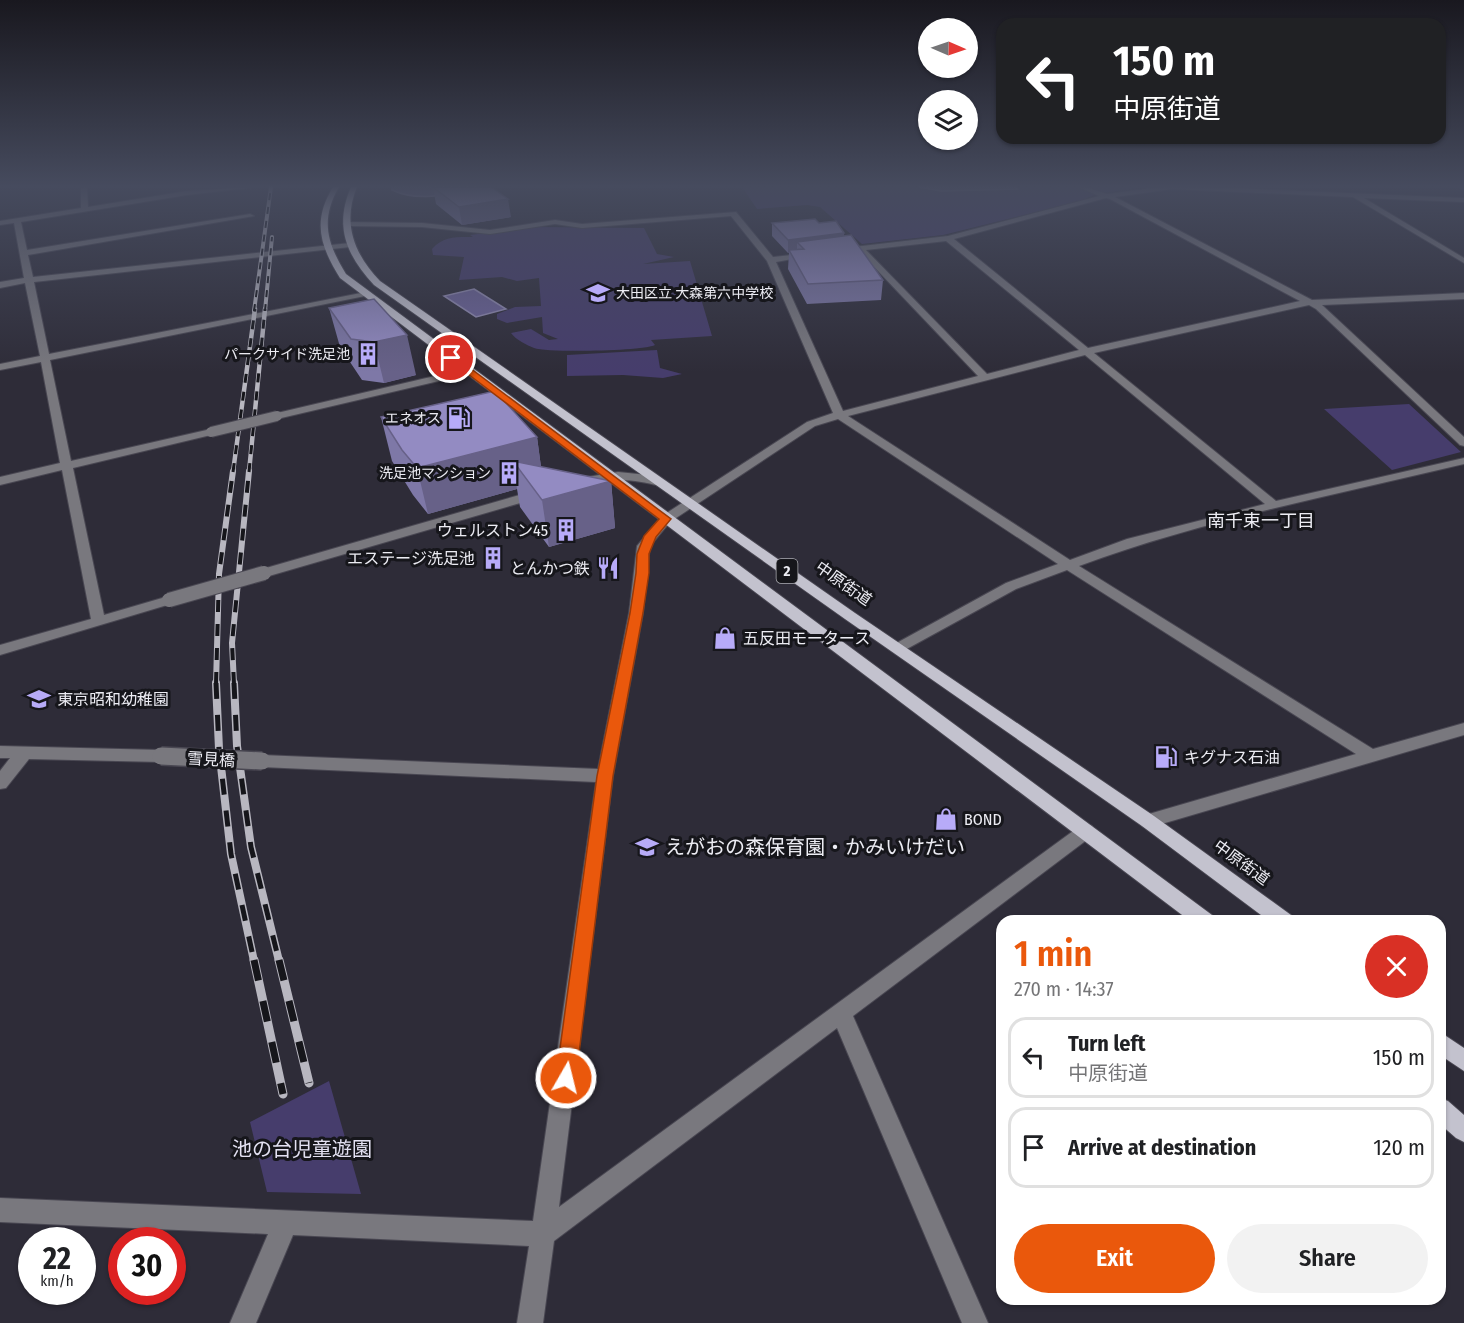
<!DOCTYPE html>
<html lang="en">
<head>
<meta charset="utf-8">
<style>
	body { margin:0; font-family:"Fira Sans Condensed","Noto Sans JP",sans-serif; background:#f2f2f2; color:#202124; height:100vh; display:flex; flex-direction:column; font-size:22px; white-space:nowrap }
	* { box-sizing:border-box; margin:0 }
	p { font-size:20px; color:#757577 }
	.icon { flex:none; width:33px; height:33px; fill:none; stroke:currentColor; stroke-width:2; stroke-linecap:round; stroke-linejoin:round }
	.map { position:relative; flex:1; overflow:hidden }
	.sheet { position:absolute; left:996px; top:915px; width:450px; height:390px; display:flex; flex-direction:column; background:#fff; border-radius:18px; box-shadow:0 2px 4px #0004 }
	.sheet>* { flex:none }
	.guide { position:absolute; left:996px; top:18px; width:450px; height:126px; border-radius:18px; box-shadow:0 2px 4px #0004; background:#202124; color:#fff; overflow:hidden }
	.needle { width:39px; rotate:92deg }
	.controls { position:absolute; left:918px; top:18px; display:grid; gap:12px }
	.controls a { display:grid; place-items:center; width:60px; height:60px; border-radius:50%; background:#fff; box-shadow:0 2px 4px #0004; font-size:30px }
	.speed { position:absolute; left:18px; top:1227px; display:flex; gap:12px; font-size:30px; font-weight:700; text-align:center }
	.speed>* { display:grid; place-content:center; width:78px; height:78px; border-radius:50%; background:#fff; box-shadow:0 2px 4px #0004; line-height:1 }
	.speed small { font-size:15px; font-weight:400 }
	.speed .limit { border:9px solid #d22; background:#fff; color:#111 }
	.pin { position:absolute; display:grid; place-items:center; width:51px; height:51px; color:#fff; margin:-26px; border:3px solid #fff; border-radius:50%; box-shadow:0 2px 6px #0007 }
	.me { position:absolute; width:66px; margin:-33px; rotate:8deg; stroke-linejoin:round; filter:drop-shadow(0 0 4px #0008) }
	.turn { display:flex; align-items:center; gap:21px; height:126px; padding:0 18px; font-size:27px }
	.turn .icon { width:78px; height:78px; stroke-width:2.5 }
	.turn b { display:block; font-size:42px; line-height:51px }
	.round { display:grid; place-items:center; flex:none; width:63px; height:63px; border-radius:32px; background:#f2f2f2 }
	.headline { display:flex; align-items:center; justify-content:space-between; height:102px; padding:0 18px }
	h1 { font-size:36px; font-weight:600; line-height:45px; color:#ea580c }
	.cta { display:flex; gap:12px; margin-top:auto; padding:12px 18px }
	.cta a { flex:1; height:69px; border-radius:36px; background:#ea580c; color:#fff; font-size:24px; font-weight:600; line-height:69px; text-align:center }
	.cta a+a { background:#f2f2f2; color:#202124 }
	ul { padding:0; list-style:none }
	li { display:flex; align-items:center; gap:18px; height:81px; margin:0 12px 9px; padding:0 6px; border:3px solid #e0e0e0; border-radius:18px }
	li div { flex:1 }
	li b { display:block; font-size:22px }
	li em { font-style:normal }
	.map>svg:first-child { display:block }
</style>
</head>
<body>
<div class="map">
<svg width="1464" height="1323" viewBox="0 0 1464 1323">
	<rect width="100%" height="100%" fill="#2e2c38"/>
	<!-- green -->
	<path fill="#463d6c" d="M742 187H1136L1138 188 1097 194 1058 210 1052 208 943 235 862 244 820 207 807 205 757 209Z
		M533 227 644 228 657 254 674 257 643 264 690 261 712 336 651 340 655 345C643 351 548 353 534 348 527 345 516 340 511 333L531 329 549 340 558 339 543 333 542 317 507 323 497 319V314L515 307 541 306 539 278 517 281 502 277 459 280 464 257 433 255 432 249C443 236 457 237 473 237L470 235Z
		M657 350 660 368 682 374 663 378 623 375 567 376V355Z
		M1409 404 1461 452 1392 470 1324 409Z
		M329 1081 361 1194 267 1192 250 1122Z"/>
	<!-- water -->
	<path fill="#6c6398" stroke="#928cb3" stroke-width="1.5" d="M391 187H477C449 194 420 203 392 190Z
		M919 187H1015L1017 189 941 191Z
		M474 289 506 309 476 317 444 296Z"/>
	<g fill="none" stroke-linecap="round" stroke-linejoin="round">
		<!-- minor casing -->
		<g stroke="#494752" stroke-width="2">
			<path id="minor" d="M81 187H87L88 207 187 191 256 187 187 195 21 222 27 250 250 214 254 216 28 255 33 277 350 243 354 245 350 247 34 282 49 354 366 292 370 295 50 360 71 461 211 429 217 432 211 435 73 468 104 615 169 596 174 597 176 600 174 603 0 655V645L91 619 62 470 0 485V477L60 463 41 362 0 370V364L40 356 25 283 0 288V282L24 278 14 223 0 225V221L81 208Z
				M1078 187H1086L1107 194 1160 187H1208L1464 198V202L1364 198 1464 258V263L1353 197 1172 189 1115 197 1312 300 1464 293V299L1322 305 1464 437V446L1460 445 1316 309 1309 305 1094 353 1276 501 1464 458V464C1335 495 1203 520 1079 566L1373 749 1464 723V735L1148 828 1142 826 1139 821 1142 816 1356 754 1067 570 1016 589 903 651H893L891 648 893 645 1006 583 1058 564 838 419 815 426 670 522 650 546 643 613 613 776 559 1207 1080 826 1086 824 1092 826 1095 831 1092 836 853 1016 988 1323H962L837 1028 554 1241 543 1323H517L529 1246 293 1235 256 1323H230L268 1234 0 1222V1198L533 1221 596 782 262 767 256 765 254 761 256 757 262 755 598 769 629 613 637 546 662 516 807 422 833 413 767 261 731 216 582 228 555 224 490 234 422 227 347 226 343 224 344 222 422 223 490 230 555 220 582 224 736 212 773 257 810 253 814 255 776 262 843 411 978 376 859 251 839 253H836V249L948 236 1099 196ZM1106 198 1110 199 1300 301 1088 348 954 239ZM946 241 1079 350 987 374 866 250ZM1085 355 1265 504 1127 539 1070 560 848 416Z
				M1459 187H1464V190Z
				M469 368 473 369V373L277 419 272 416 277 413Z
				M618 472 648 475 666 482 660 486C627 477 608 479 575 488L569 484 587 477Z
				M537 490 543 494 541 497 269 576 264 577 257 573 259 570Z
				M0 746 161 750 167 752 169 756 167 760 161 762 29 759 6 788 0 789V771L10 758H0Z"/>
		</g>
		<!-- major casing -->
		<g stroke="#494752" stroke-width="2">
			<path id="major" d="M333 187H339C320 220 327 243 346 274L1212 915 1215 921H1190L340 278C320 246 312 221 333 187Z
				M351 187H357C342 223 354 254 380 281L855 613 1154 816 1291 915 1294 921H1269L1142 826 845 619 374 285C346 255 334 226 351 187Z
				M1440 1032 1464 1048V1071L1440 1055Z
				M1440 1098 1448 1101 1464 1115V1142L1456 1138 1440 1124Z"/>
		</g>
		<!-- minor -->
		<use href="#minor" fill="#79787e" fill-rule="evenodd"/>
		<!-- major -->
		<use href="#major" fill="#c3c2ce" fill-rule="evenodd"/>
		<!-- rail-far4 casing -->
		<g stroke="#b8b7c0" stroke-width="4">
			<path id="rail-far4" d="M254 311 271 187
				M265 311 272 237"/>
		</g>
		<!-- rail-far3 casing -->
		<g stroke="#b8b7c0" stroke-width="4.5">
			<path id="rail-far3" d="M233 472 255 309
				M249 472 265 309"/>
		</g>
		<!-- rail-far2 casing -->
		<g stroke="#b8b7c0" stroke-width="6">
			<path id="rail-far2" d="M216 684 219 574 233 471
				M234 684 232 643 249 471"/>
		</g>
		<!-- rail-far1 casing -->
		<g stroke="#b8b7c0" stroke-width="8">
			<path id="rail-far1" d="M216 683 219 749 231 854 254 961
				M234 683 237 746 251 847 279 961"/>
		</g>
		<!-- rail casing -->
		<g stroke="#b8b7c0" stroke-width="9">
			<path id="rail" d="M254 960 283 1094
				M279 960 309 1083"/>
		</g>
		<!-- rail-far4 -->
		<use href="#rail-far4" stroke="#16161b" stroke-width="2" stroke-dasharray="7" stroke-linecap="butt"/>
		<!-- rail-far3 -->
		<use href="#rail-far3" stroke="#16161b" stroke-width="3" stroke-dasharray="9" stroke-linecap="butt"/>
		<!-- rail-far2 -->
		<use href="#rail-far2" stroke="#16161b" stroke-width="4" stroke-dasharray="12" stroke-linecap="butt"/>
		<!-- rail-far1 -->
		<use href="#rail-far1" stroke="#16161b" stroke-width="5" stroke-dasharray="16" stroke-linecap="butt"/>
		<!-- rail -->
		<use href="#rail" stroke="#16161b" stroke-width="7" stroke-dasharray="21" stroke-linecap="butt"/>
		<!-- minor-bridge-far2 casing -->
		<g stroke="#494752" stroke-width="12" stroke-linecap="butt">
			<path id="minor-bridge-far2" d="M211 432 277 416"/>
		</g>
		<!-- minor-bridge-far1 casing -->
		<g stroke="#494752" stroke-width="16" stroke-linecap="butt">
			<path id="minor-bridge-far1" d="M169 600 264 573"/>
		</g>
		<!-- minor-bridge casing -->
		<g stroke="#494752" stroke-width="20" stroke-linecap="butt">
			<path id="minor-bridge" d="M161 756 262 761"/>
		</g>
		<!-- minor-bridge-far2 -->
		<use href="#minor-bridge-far2" stroke="#79787e" stroke-width="10"/>
		<!-- minor-bridge-far1 -->
		<use href="#minor-bridge-far1" stroke="#79787e" stroke-width="14"/>
		<!-- minor-bridge -->
		<use href="#minor-bridge" stroke="#79787e" stroke-width="17"/>
	</g>
	<!-- wall -->
	<path fill="#7e78a7" d="M433 187 511 217 462 225 436 204Z
		M772 223H819L844 233V236L883 280 881 300 807 304 788 269 789 253H788L772 236Z
		M329 308 416 375 384 383 362 380 340 347Z
		M381 417 537 437 541 467 611 481 615 528 549 547 520 507 517 489 428 514 413 495 392 461Z"/>
	<!-- shaded-wall -->
	<path fill="#676188" d="M508 199 511 217 462 225 459 207Z
		M844 233V246L804 249 797 242V252L789 250V253H788V240Z
		M407 335 416 375 384 383 374 342Z
		M537 437 543 482 513 461 517 489 428 514 417 468Z
		M611 481 615 528 549 547 542 500Z"/>
	<!-- building -->
	<path fill="#938bc2" stroke="#676188" stroke-width="1.5" d="M433 187H491L508 199 459 207Z
		M815 219 819 223 836 221 844 233 788 240 772 223Z
		M851 235 883 280 808 284 789 250 804 249 797 242Z
		M374 299 407 335 374 342 351 339 329 308Z
		M495 391 537 437 417 468 402 450 381 417Z
		M513 461 611 481 542 500Z"/>
	<!-- sky -->
	<linearGradient id="sky" x2="0" y2="1"><stop stop-color="#19181f"/><stop offset="0.5" stop-color="#464b5e"/><stop offset="1" stop-color="#464b5e" stop-opacity="0"/></linearGradient>
	<rect width="1464" height="372" fill="url(#sky)"/>
	<!-- route -->
	<path fill="#ea580c" stroke="#983908" stroke-width="1.5" d="M448 356H454L671 519 656 537 649 554V573L643 613 613 776 576 1078 573 1085 566 1088 559 1085 556 1078 597 776 630 613 636 573 637 554 644 536 659 519 448 359Z"/>
	<!-- icons -->
	<defs>
		<g id="school-bare" transform="scale(1.8)"><path d="M0-5L7-2L0 1L-7-2ZM-4 1L0 2.5L4 1V4Q0 6-4 4Z" fill="#b7abf8" stroke="#16161b" stroke-width="2.5" paint-order="stroke"/></g>
		<g id="building-bare" transform="scale(1.8)"><path d="M-4-6H4V6H1V3H-1V6H-4ZM-2.5-4.3h1.7v1.8h-1.7ZM.8-4.3h1.7v1.8H.8ZM-2.5-1h1.7V.8h-1.7ZM.8-1h1.7V.8H.8Z" fill="#b7abf8" stroke="#16161b" stroke-width="2.5" paint-order="stroke"/></g>
		<g id="fuel-bare" transform="scale(1.8)"><path d="M-5.5-6h7V0h2V4h1.3V-2.5L3-4.5l.8-.8L6-3V5H2.5V1h-1V6h-7ZM-4.2-4.7v3.2H.2V-4.7Z" fill="#b7abf8" stroke="#16161b" stroke-width="2.5" paint-order="stroke"/></g>
		<g id="restaurant-bare" transform="scale(1.8)"><path d="M-5-6h1v4h1v-4h1v4h1v-4h1v5L-1.5 .5V6h-2V.5L-5-1ZM5-6V6H3V1.5H1.5Q1.5-4 5-6Z" fill="#b7abf8" stroke="#16161b" stroke-width="2.5" paint-order="stroke"/></g>
		<g id="shop-bare" transform="scale(1.8)"><path d="M-5-2.5h2.3a2.7 3.5 0 0 1 5.4 0H5L5.5 6h-11ZM-1.5-2.5h3a1.5 2.3 0 0 0-3 0Z" fill="#b7abf8" stroke="#16161b" stroke-width="2.5" paint-order="stroke"/></g>
	</defs>
	<g fill-rule="evenodd">
		<use href="#school-bare" x="598" y="293"/>
		<use href="#building-bare" x="368" y="354"/>
		<use href="#fuel-bare" x="459" y="418"/>
		<use href="#building-bare" x="509" y="473"/>
		<use href="#building-bare" x="566" y="530"/>
		<use href="#building-bare" x="493" y="558"/>
		<use href="#restaurant-bare" x="608" y="568"/>
		<use href="#shop-bare" x="725" y="638"/>
		<use href="#school-bare" x="39" y="699"/>
		<use href="#fuel-bare" x="1166" y="757"/>
		<use href="#shop-bare" x="946" y="819"/>
		<use href="#school-bare" x="647" y="847"/>
	</g>
	<g text-anchor="middle" stroke-width="6" stroke-linejoin="round" paint-order="stroke">
		<!-- far-poi labels -->
		<g font-size="14" fill="#ececf3" stroke="#16161b" text-anchor="end">
			<text x="616" y="298" text-anchor="start">大田区立 大森第六中学校</text>
			<text x="350" y="359">パークサイド洗足池</text>
			<text x="441" y="423">エネオス</text>
			<text x="491" y="478">洗足池マンション</text>
		</g>
		<!-- shield labels -->
		<rect fill="#16161b" stroke="#acacb2" stroke-width="1.5" x="776.5" y="559" width="21" height="24" rx="4.5"/>
		<g font-size="15" font-weight="bold" fill="#ececf3">
			<text x="787" y="576">2</text>
		</g>
		<!-- poi labels -->
		<g font-size="16" fill="#ececf3" stroke="#16161b" text-anchor="start">
			<text x="548" y="536" text-anchor="end">ウェルストン45</text>
			<text x="475" y="564" text-anchor="end">エステージ洗足池</text>
			<text x="590" y="574" text-anchor="end">とんかつ鉄</text>
			<text x="743" y="644">五反田モータース</text>
			<text x="57" y="705">東京昭和幼稚園</text>
			<text x="1184" y="763">キグナス石油</text>
			<text x="964" y="825">BOND</text>
		</g>
		<!-- street labels -->
		<g font-size="16" fill="#ececf3" stroke="#16161b">
			<text transform="translate(844 583) rotate(35)" y="6">中原街道</text>
			<text transform="translate(211 759) rotate(3)" y="6">雪見橋</text>
			<text transform="translate(1242 862) rotate(36)" y="6">中原街道</text>
		</g>
		<!-- neighbourhood labels -->
		<g font-size="18" fill="#ececf3" stroke="#16161b">
			<text x="1261" y="527">南千束一丁目</text>
		</g>
		<!-- near-poi labels -->
		<g font-size="20" fill="#ececf3" stroke="#16161b" text-anchor="start">
			<text x="665" y="854">えがおの森保育園・かみいけだい</text>
		</g>
		<!-- near-park labels -->
		<g font-size="20" fill="#e3e1f2" stroke="#16161b">
			<text x="302" y="1156">池の台児童遊園</text>
		</g>
	</g>
</svg>
<div class="controls">
<a><svg class="needle" viewBox="-14 -14 28 28"><path d="M0-13l5 13h-10z" fill="#e53935"/><path d="M0 13l5-13h-10z" fill="#757577"/></svg></a>
<a><svg class="icon" aria-label="layers" viewBox="0 0 24 24"><path d="M12 4l9 5-9 5-9-5zM3 14l9 5 9-5"/></svg></a>
</div>
<div class="speed"><div>22<small>km/h</small></div><div class="limit">30</div></div>
<div class="pin" style="left:451px;top:358px;background:#d93025"><svg class="icon" aria-label="arrive" viewBox="0 0 24 24"><path d="M6 21V4h12l-3 4 3 4H6"/></svg></div>
<svg class="me" style="left:566px;top:1078px" viewBox="-20 -20 40 40"><circle r="17" fill="#ea580c" stroke="#fff" stroke-width="3"/><path d="M0-11L8 9 0 5-8 9z" fill="#fff"/></svg>
<div class="guide">
<div class="turn"><svg class="icon" aria-label="left" viewBox="0 0 24 24"><path d="M17 20v-9H6M10 6l-5 5 5 5"/></svg><div><b>150 m</b>中原街道</div></div>
</div>
<section class="sheet">
<div class="headline"><div><h1>1 min</h1><p>270 m · 14:37</p></div><a class="round" style="background:#d93025;color:#fff"><svg class="icon" aria-label="close" viewBox="0 0 24 24"><path d="M6 6l12 12M18 6L6 18"/></svg></a></div>
<ul>
<li><svg class="icon" aria-label="left" viewBox="0 0 24 24"><path d="M17 20v-9H6M10 6l-5 5 5 5"/></svg><div><b>Turn left</b><p>中原街道</p></div><em>150 m</em></li>
<li><svg class="icon" aria-label="arrive" viewBox="0 0 24 24"><path d="M6 21V4h12l-3 4 3 4H6"/></svg><div><b>Arrive at destination</b></div><em>120 m</em></li>
</ul>
<div class="cta"><a>Exit</a><a>Share</a></div>
</section>
</div>
</body>
</html>
